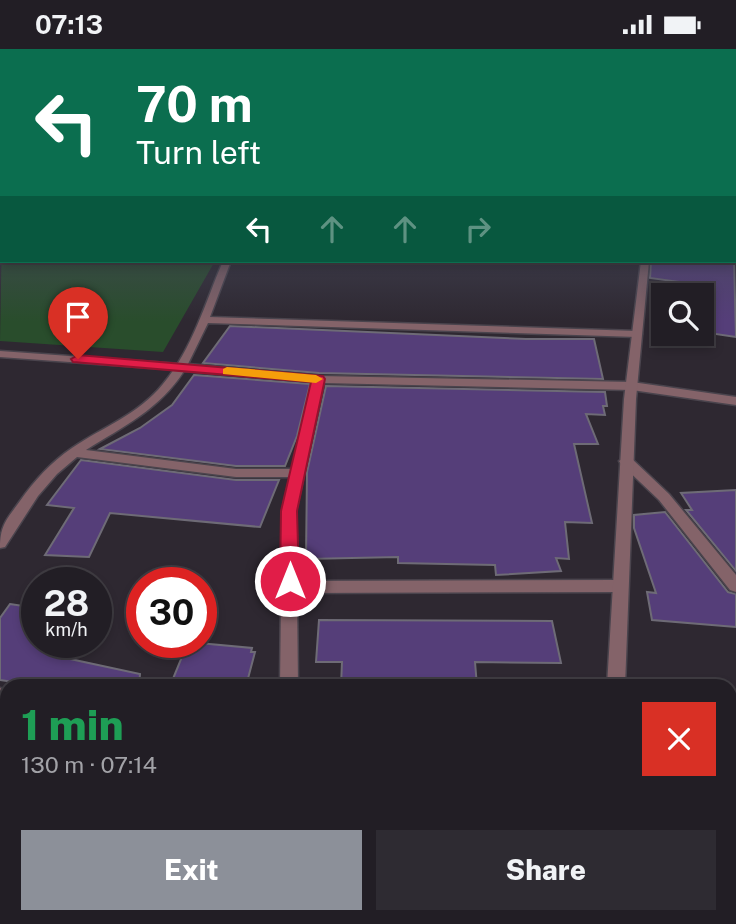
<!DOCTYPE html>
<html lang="en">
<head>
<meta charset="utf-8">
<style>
	body { margin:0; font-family:"Public Sans",sans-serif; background:#2e2b32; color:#f1f3f6; height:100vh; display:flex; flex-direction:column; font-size:26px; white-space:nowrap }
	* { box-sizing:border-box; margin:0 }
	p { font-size:23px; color:#a2a2a7 }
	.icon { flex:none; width:38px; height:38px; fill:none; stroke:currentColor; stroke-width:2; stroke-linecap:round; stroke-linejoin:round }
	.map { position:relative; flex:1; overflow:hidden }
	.sheet { position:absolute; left:0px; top:630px; width:737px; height:245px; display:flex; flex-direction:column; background:#221e25; border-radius:21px 21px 0 0; box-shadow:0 4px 10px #0003,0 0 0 2px #3f3c42 }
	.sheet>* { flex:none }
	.guide { position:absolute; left:0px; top:0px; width:737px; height:214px; box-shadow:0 4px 10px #0003,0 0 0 2px #3f3c42; background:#0b6e4f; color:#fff; overflow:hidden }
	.controls { position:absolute; left:651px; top:234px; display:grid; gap:14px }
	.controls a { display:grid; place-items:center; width:63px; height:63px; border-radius:0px; background:#221e25; box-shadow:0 4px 10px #0003,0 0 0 2px #3f3c42; font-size:35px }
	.speed { position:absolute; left:21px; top:518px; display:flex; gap:14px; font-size:35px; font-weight:700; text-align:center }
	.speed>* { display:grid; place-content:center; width:91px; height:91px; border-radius:50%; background:#221e25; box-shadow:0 4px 10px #0003,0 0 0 2px #3f3c42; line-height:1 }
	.speed small { font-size:18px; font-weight:400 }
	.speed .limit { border:10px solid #d22; background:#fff; color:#111 }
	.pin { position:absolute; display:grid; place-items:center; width:60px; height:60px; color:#fff; margin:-72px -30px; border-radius:50% 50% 50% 0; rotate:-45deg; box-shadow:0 0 7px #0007 }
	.pin .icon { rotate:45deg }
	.me { position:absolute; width:77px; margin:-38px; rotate:0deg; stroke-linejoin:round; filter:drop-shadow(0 0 5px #0008) }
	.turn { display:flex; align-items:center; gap:24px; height:147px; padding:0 21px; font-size:32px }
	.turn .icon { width:91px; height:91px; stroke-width:2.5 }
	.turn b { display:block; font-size:49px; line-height:60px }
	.lanes { display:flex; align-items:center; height:66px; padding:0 21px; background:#0003; justify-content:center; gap:35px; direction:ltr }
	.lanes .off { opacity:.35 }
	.round { display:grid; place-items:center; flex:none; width:74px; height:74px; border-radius:0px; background:#2e2b32 }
	.overview { display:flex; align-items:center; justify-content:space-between; height:119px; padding:0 21px }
	h1 { font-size:42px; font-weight:800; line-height:52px; color:#1e9e55 }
	.button { display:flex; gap:14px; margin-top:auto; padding:14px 21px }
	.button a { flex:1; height:80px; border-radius:0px; background:#8c9099; color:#fff; font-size:28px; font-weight:800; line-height:80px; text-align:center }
	.button a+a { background:#2e2b32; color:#f1f3f6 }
	.status { display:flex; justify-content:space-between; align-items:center; height:49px; padding:0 35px; background:#221e25; direction:ltr }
	.status svg { height:19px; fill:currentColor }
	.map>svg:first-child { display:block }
</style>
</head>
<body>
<div class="status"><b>07:13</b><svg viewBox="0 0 49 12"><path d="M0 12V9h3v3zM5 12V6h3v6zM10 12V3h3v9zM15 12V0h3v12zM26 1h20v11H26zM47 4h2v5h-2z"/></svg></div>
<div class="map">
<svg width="736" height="875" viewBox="0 0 736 875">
	<rect width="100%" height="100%" fill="#2e2831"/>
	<!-- green -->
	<path fill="#294d2c" d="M2 177V212H215L163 303 0 292Z"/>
	<!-- building -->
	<path fill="#553e79" stroke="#6e6b76" stroke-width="2" d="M651 212H734L736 288 702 283V236L650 229Z
		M230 277 526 290H594L603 330 319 324 203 314Z
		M194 326 310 335 297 387 285 417H236L100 400 140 379 172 356Z
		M326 337 605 343 607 357H603L605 366 586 365 598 395H574L592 474 565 473 569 510 556 509 561 522 496 526 495 516 398 514V508L306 510 307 423Z
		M81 411 236 431H279L260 478 110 464 89 508 45 506 74 459 47 456Z
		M736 441V522L686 461H692L681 444Z
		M665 463 728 543 736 545V578L652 571 647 543 656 544 634 479V466Z
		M10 555 37 559V593H71L61 608 140 625 139 637H41L0 631V569Z
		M319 571 552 572 561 614 475 613 477 637H341L342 613H316Z
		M188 593 252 599 251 603H255L246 637H170Z"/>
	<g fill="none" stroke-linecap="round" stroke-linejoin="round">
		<!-- minor casing -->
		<g stroke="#4a444d" stroke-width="3">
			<path id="minor" d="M735 187H736V191H735Z
				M223 212H231L210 268 637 282 642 285 637 288 208 274 188 315 319 327 632 333 736 348V356L632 341 324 334 296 462 297 532 619 531 625 533 627 537 625 541 619 543 297 544 298 637H280L282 462 290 428H236L77 408 57 425 38 447 5 498 0 499C0 476 7 470 20 452 34 432 51 413 72 399 103 378 139 365 163 335 193 299 205 254 223 212ZM184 322 313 333 292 420H236L86 401C124 377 160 360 184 322Z
				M626 408 631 409 669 445 736 526V543L730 541 659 451 621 415 619 412Z
				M0 639 7 641V657L0 655Z
				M736 714V761L730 758V716Z
				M496 868H532L535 875H499Z"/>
		</g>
		<!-- tertiary casing -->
		<g stroke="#4a444d" stroke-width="3">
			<path id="tertiary" d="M641 212H649L636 350 625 637H607L624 350Z
				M0 302 181 315 187 318 181 321 0 308Z
				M595 868H619V875H595Z"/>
		</g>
		<!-- minor -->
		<use href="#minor" fill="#846369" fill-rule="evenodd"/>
		<!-- tertiary -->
		<use href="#tertiary" fill="#846369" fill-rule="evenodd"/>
	</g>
	<!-- sky -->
	<linearGradient id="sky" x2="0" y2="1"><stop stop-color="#19161b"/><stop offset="0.55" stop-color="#46485a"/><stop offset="1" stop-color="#46485a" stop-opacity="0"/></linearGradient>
	<rect width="736" height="272" fill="url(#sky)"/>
	<!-- route -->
	<path fill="#e11d48" stroke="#92132f" stroke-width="2" d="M78 306 323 327 325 330 297 462 299 532 296 537H283L280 532 281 462 311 333 73 313 71 310Z"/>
	<!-- slow -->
	<path fill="#f59e0b" d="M227 318 316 326 323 330 316 334 223 325V320Z"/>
</svg>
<div class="controls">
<a><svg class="icon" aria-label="search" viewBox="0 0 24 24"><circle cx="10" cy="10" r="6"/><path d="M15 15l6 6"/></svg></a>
</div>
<div class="speed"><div>28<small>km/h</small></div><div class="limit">30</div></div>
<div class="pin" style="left:78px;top:310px;background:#d93025"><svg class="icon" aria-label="arrive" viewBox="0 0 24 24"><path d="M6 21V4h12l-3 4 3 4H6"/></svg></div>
<svg class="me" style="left:290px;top:532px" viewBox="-20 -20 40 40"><circle r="17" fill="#e11d48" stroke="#fff" stroke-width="3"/><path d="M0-11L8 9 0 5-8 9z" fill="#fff"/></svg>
<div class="guide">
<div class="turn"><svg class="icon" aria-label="left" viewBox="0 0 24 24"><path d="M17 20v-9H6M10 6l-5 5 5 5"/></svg><div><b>70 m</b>Turn left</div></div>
<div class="lanes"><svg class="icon" aria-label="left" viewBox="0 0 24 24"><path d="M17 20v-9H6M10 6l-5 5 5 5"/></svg><svg class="icon off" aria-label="ahead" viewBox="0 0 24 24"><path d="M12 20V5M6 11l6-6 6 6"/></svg><svg class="icon off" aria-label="ahead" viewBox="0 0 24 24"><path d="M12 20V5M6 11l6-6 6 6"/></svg><svg class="icon off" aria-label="right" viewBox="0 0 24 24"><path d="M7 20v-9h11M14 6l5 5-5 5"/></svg></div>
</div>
<section class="sheet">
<div class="overview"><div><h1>1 min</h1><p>130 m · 07:14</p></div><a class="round" style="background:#d93025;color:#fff"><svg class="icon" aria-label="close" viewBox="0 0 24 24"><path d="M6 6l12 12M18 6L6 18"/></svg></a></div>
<div class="button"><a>Exit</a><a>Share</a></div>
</section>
</div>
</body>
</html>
